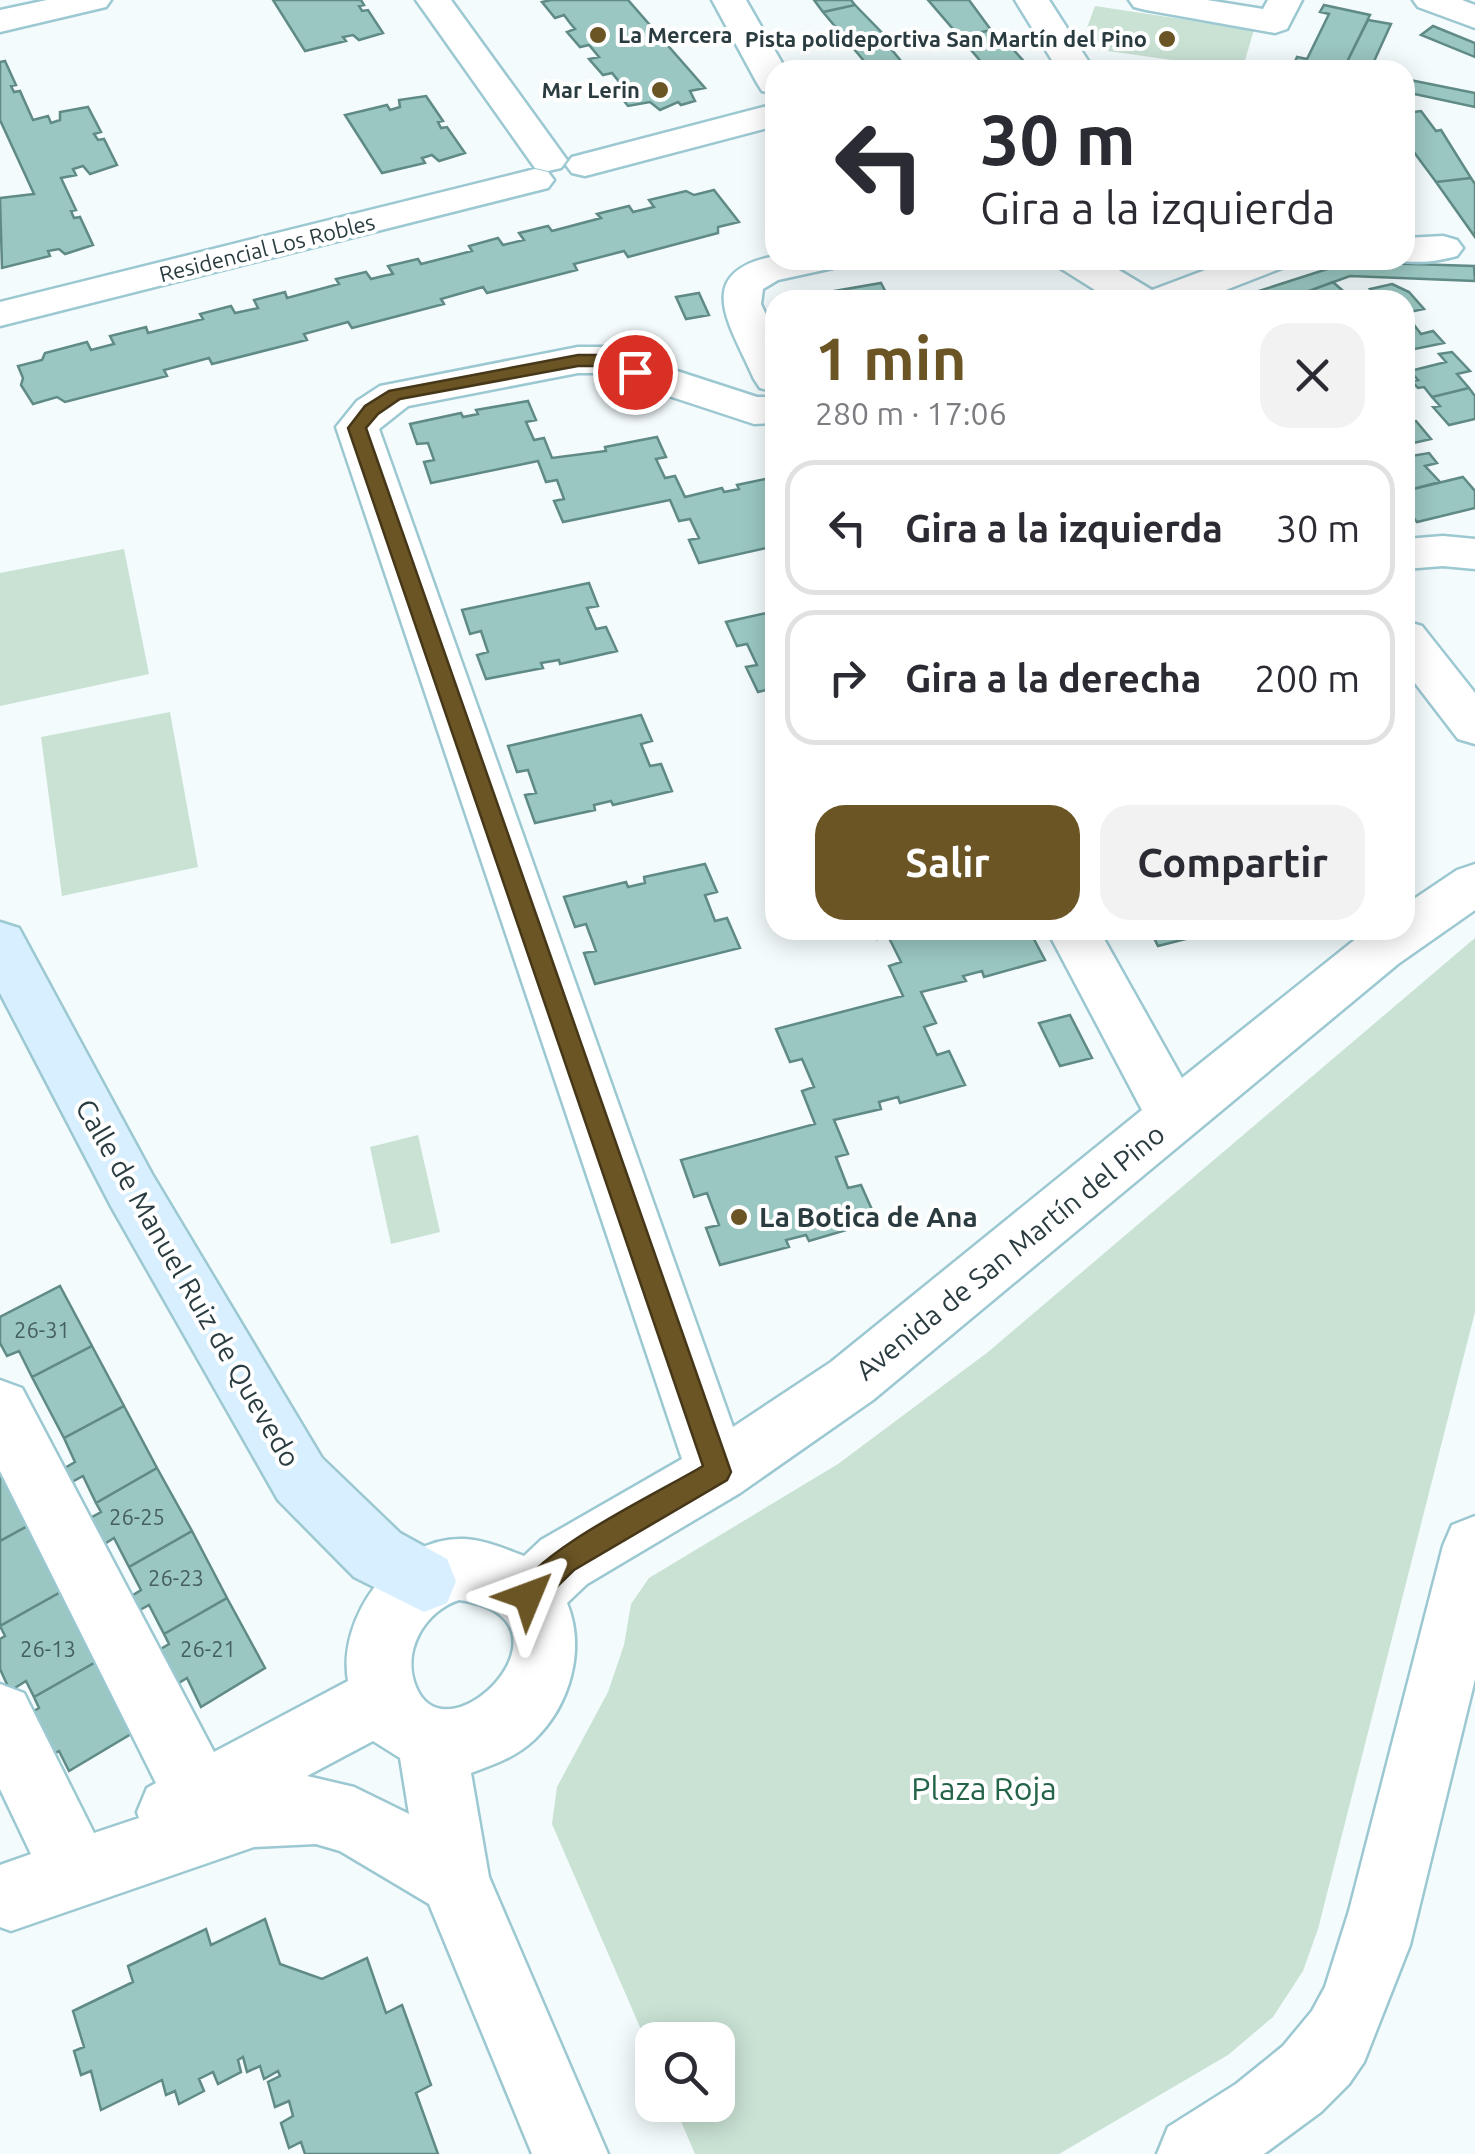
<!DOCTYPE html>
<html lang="es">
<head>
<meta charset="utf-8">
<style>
	body { margin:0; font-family:Ubuntu,sans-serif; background:#f2f2f3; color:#2b2b33; height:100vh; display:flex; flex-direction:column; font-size:38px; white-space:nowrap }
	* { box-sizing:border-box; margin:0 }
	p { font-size:32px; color:#7c7c81 }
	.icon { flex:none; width:55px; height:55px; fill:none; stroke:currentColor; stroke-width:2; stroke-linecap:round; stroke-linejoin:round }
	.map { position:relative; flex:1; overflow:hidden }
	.side { position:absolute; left:765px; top:290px; width:650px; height:650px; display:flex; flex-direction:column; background:#fff; border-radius:30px; box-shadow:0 5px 25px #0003 }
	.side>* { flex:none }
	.guide { position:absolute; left:765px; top:60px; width:650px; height:210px; border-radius:30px; box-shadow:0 5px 25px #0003; background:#fff; color:#2b2b33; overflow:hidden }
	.controls { position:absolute; left:635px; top:2022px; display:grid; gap:20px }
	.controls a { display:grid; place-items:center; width:100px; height:100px; border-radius:20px; background:#fff; box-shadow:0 5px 25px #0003; font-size:50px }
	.pin { position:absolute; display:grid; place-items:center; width:85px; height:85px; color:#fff; margin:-42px; border:5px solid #fff; border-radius:50%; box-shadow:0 2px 10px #0007 }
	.me { position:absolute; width:110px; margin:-55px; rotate:46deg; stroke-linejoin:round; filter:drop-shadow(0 0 8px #0008) }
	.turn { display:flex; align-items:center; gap:35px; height:210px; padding:0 50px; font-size:45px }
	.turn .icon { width:130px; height:130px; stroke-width:2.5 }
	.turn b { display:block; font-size:70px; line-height:85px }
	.round { display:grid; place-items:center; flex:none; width:105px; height:105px; border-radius:30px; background:#f2f2f3 }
	.overview { display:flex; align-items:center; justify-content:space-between; height:170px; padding:0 50px }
	h1 { font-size:60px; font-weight:700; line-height:75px; color:#6b5525 }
	.primary-button { display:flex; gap:20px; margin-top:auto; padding:20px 50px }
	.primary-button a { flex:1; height:115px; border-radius:30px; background:#6b5525; color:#fff; font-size:40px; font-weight:700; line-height:115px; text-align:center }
	.primary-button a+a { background:#f2f2f3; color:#2b2b33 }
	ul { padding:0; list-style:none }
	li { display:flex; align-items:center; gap:30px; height:135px; margin:0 20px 15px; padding:0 30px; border:5px solid #e1e1e2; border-radius:30px }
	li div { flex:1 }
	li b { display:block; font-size:38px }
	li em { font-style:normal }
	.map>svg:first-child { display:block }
</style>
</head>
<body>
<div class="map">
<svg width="1475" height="2154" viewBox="0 0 1475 2154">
	<rect width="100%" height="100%" fill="#f3fbfd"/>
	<!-- green -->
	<path fill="#c9e2d4" d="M1095 6 1254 30 1242 70 1080 47Z
		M124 549 149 674 0 706V573Z
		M170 712 198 867 62 896 41 737Z
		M1475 938V1312L1318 1929 1303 1971 1273 2017 1228 2055 1059 2154H695L674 2105H718V2040H652V2055L552 1824 557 1787 608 1692 624 1645 631 1604 649 1578 838 1464 988 1352Z
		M418 1135 440 1232 391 1244 370 1147Z"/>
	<!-- building -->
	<path fill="#9ac7c1" stroke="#5f8a85" stroke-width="2.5" d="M273 0H361L364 5 359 6 362 11 368 10 383 33 359 40 353 35 343 37 346 41 305 51Z
		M551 0H628L705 88 690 91 695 101 681 105 678 102 660 110 650 102 628 106 615 90 624 88 612 73 603 75 589 59 599 57 589 45 580 47 567 32 575 29 570 23 564 15 555 18 542 2Z
		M814 0H851L855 5 823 12Z
		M928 0H969L991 30 960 37Z
		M855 5 892 43 887 44 901 61 869 67 823 12Z
		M1324 5 1370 15 1343 70 1294 64 1297 57 1307 59 1329 14 1320 12Z
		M1368 20 1391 24 1370 70H1343Z
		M1433 26 1475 43V57L1421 35Z
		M991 30 1005 46H1010L1031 69 988 70 960 37Z
		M5 61 16 85 11 86 14 92 20 91 33 120 48 116 51 123 60 120V112L88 107 101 132 94 134 98 140 104 139 117 165 90 174 83 166 73 169 76 175 61 178 76 210 71 211 74 218 80 217 93 245 65 254 59 249 48 251 50 256 2 268 0 198 34 194 0 120V62Z
		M901 61 909 70 869 67Z
		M1405 79 1475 93V107L1405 92Z
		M426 96 443 121 438 122 441 128 447 127 465 153 439 161 432 155 422 158 425 163 382 173 345 115 387 105 390 110 400 107 399 100Z
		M1421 111 1436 131 1441 130 1471 178 1436 182 1405 140V113Z
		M1471 178 1475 184V237L1436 182Z
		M714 190 739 222 718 227V233L628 257 624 251 574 264 577 270 487 293 483 287 441 299 444 304 352 328 348 322 304 334 307 340 212 364 209 358 164 370 167 376 65 402 57 397 33 404 21 385 23 378 18 366 42 360 45 353 87 342 91 350 114 344 110 336 146 327 148 333 203 319 200 314 231 306 235 313 258 308 254 300 285 292 287 298 339 284 336 279 366 272 371 279 383 276 393 274 388 266 418 259 421 264 472 251 469 246 498 238 503 245 524 240 519 233 548 226 552 231 601 218 597 214 629 206 633 212 654 207 649 200 686 191 694 195Z
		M1349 262 1474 266 1475 281 1350 276 1284 300 1234 299Z
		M1333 282 1350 297 1319 300 1309 291Z
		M881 283 890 300H827L823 293Z
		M1392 284 1409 292 1424 309 1405 313V300H1372L1378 299 1370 289Z
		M699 293 709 315 686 319 676 297Z
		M1411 321 1421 334 1433 331 1444 343 1405 351V322Z
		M1452 352 1470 371 1457 374 1469 388 1432 397 1424 387 1418 388 1411 381 1418 380 1410 371 1446 362 1439 354Z
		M1469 388 1475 396V419L1449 425 1433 407 1440 406 1432 397Z
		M528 401 536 420 526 422 534 440 544 438 552 458 606 451 605 447 657 437 666 457 656 459 665 478 675 476 685 497 722 488 724 492 739 489 737 485 775 477V546L699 563 689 540 699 538 690 519 679 521 670 500 563 522 554 501 564 499 557 480 546 482 538 461 431 483 424 462 434 460 428 443 417 444 410 424 461 413 463 417 478 414 476 410Z
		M1416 421 1431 439 1405 445V423Z
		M1429 453 1437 463 1425 466 1440 482 1405 491V457Z
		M1463 477 1475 491V508L1417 522 1405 507 1409 501 1405 491Z
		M589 583 598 606 587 608 596 629 606 627 617 651 560 664 559 660 541 663 543 668 486 679 477 655 488 652 481 631 470 634 462 610Z
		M775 611V688L758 692 746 667 757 665 747 644 737 646 726 622Z
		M641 715 652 741 641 744 650 766 661 764 672 791 613 805 611 801 594 805 595 810 535 823 525 795 536 793 528 770 517 772 508 746Z
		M705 864 717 892 705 895 715 921 727 918 740 948 595 984 584 953 596 951 586 924 575 927 564 897 626 882 628 887 645 883 644 877Z
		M873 930H1029L1045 960 984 977 982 971 963 976 966 981 921 992 936 1023 924 1027 937 1055 949 1051 965 1085 900 1103 898 1097 879 1102 881 1109 834 1120 848 1154 836 1157 848 1188 861 1185 877 1221 809 1241 806 1235 786 1240 789 1247 720 1265 706 1228 719 1225 707 1193 694 1197 681 1160 815 1124 802 1091 814 1087 802 1059 790 1062 776 1029 903 996 889 966 901 962 888 936 877 939Z
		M1150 930H1221L1158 946Z
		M1070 1015 1092 1058 1060 1066 1039 1023Z
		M60 1286 92 1346 32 1377 19 1351 7 1356 0 1343V1317Z
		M92 1346 124 1406 64 1438 32 1377Z
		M124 1406 157 1468 96 1503 83 1476 70 1483 63 1469 75 1462 64 1438Z
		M0 1459 33 1523 0 1541Z
		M157 1468 192 1531 129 1567 114 1538 95 1550 81 1523 101 1512 96 1503Z
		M33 1523 66 1589 0 1626V1541Z
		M192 1531 227 1598 164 1634 149 1605 138 1611 130 1597 141 1590 129 1567Z
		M66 1589 101 1659 34 1697 26 1681 10 1691 0 1669V1639L5 1636 0 1626Z
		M227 1598 265 1668 201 1707 187 1678 169 1689 152 1654 169 1644 164 1634Z
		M101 1659 136 1731 69 1771 59 1751 41 1762 21 1718 39 1708 34 1697Z
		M265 1919 280 1964 322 1979 367 1958 386 2013 402 2005 431 2085 416 2093 438 2154H305L301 2142 289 2148 281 2123 293 2116 289 2101 275 2107 268 2082 280 2076 278 2071 264 2079 260 2066 247 2072 243 2057 238 2060 241 2072 218 2084 213 2072 199 2079 204 2091 179 2104 175 2091 166 2095 162 2080 101 2110 91 2071 81 2075 74 2051 84 2047 73 2011 133 1982 128 1966 206 1929 211 1945Z"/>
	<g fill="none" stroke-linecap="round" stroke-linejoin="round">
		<!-- street casing -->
		<g stroke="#9cc8d2" stroke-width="5">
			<path id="street" d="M47 0H111L106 7 0 32V10Z
				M416 0H451L567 160 561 168 548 171 535 168Z
				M712 0H746L786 70H775V94L762 91 757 83Z
				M1015 0H1049L1094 70H1058Z
				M1129 0H1207L1263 9 1268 0H1302L1287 29 1275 33 1146 10 1134 7Z
				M1413 0H1462L1475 5V28L1418 7Z
				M775 104V126L585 176 572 173 566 165 572 157Z
				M535 169 548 172 554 180 548 188 0 326V302Z
				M1443 236 1457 240 1463 248 1457 256C1439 261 1416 264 1398 260H1405V238Z
				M775 256V260H839L833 268 778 280 763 289 761 304 775 334V392L760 388 754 379C731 326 690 272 775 256Z
				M1054 260H1102L1152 290 1232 260H1288L1282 268 1200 300H1111L1060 268Z
				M578 347H603L757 397H775V423L754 424 599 373H578L408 406 379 429 733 1427 831 1362 1142 1110 1047 930H1099L1182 1078 1367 930H1405V905L1457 870 1475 864V910L1398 964 873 1400 740 1493 587 1584 567 1603C586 1649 570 1706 534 1740 516 1757 493 1765 471 1773L489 1877 608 2154H532L429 1904 340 1851 316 1844 254 1847 11 1931 0 1927V1865L31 1854 0 1789V1684L24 1693 94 1833 139 1818 137 1812 147 1788 156 1783 0 1471V1380L22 1388 214 1752 348 1681C337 1618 395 1536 464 1539 485 1540 505 1549 524 1556L541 1540 682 1459 336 427 357 401 380 386ZM459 1600C590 1618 448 1764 416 1687 401 1651 425 1611 459 1600ZM373 1741 400 1758 409 1814 354 1787 307 1776Z
				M1443 536 1475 539V569L1443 566 1405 569V539Z
				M1405 621 1422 626 1475 693V744L1458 739 1405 670Z
				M1475 1516V1679L1410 1945 1364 2062 1349 2084 1321 2112 1264 2154H1157L1168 2127 1236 2084 1283 2046 1312 2011 1325 1987 1349 1911 1443 1546 1452 1525Z"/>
		</g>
		<!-- secondary casing -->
		<g stroke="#9cc8d2" stroke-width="5">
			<path id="secondary" d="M0 922 19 928 152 1174 322 1458 400 1533 447 1559 456 1581 447 1603 424 1612 354 1577 278 1500 112 1208 0 993Z"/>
		</g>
		<!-- street -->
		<use href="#street" fill="#fff" fill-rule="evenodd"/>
		<!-- secondary -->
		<use href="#secondary" fill="#d7effe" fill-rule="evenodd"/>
	</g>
	<!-- route -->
	<path fill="#6b5525" stroke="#463718" stroke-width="2.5" d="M578 355H603L643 372 635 377 601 366H578L400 399 378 414 366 428 731 1472 727 1480 574 1570 538 1605 528 1609 519 1605 515 1596C534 1551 658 1493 703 1466L348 428 365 406 389 391Z"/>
	<!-- markers -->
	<g fill="#6b5525" stroke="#fff" stroke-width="4">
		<circle cx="598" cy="35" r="10"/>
		<circle cx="1167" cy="39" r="10"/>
		<circle cx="660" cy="90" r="10"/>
		<circle cx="739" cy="1217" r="10"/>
	</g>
	<g text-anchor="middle" stroke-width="8" stroke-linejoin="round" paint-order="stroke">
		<!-- far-poi labels -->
		<g font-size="22" font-weight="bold" fill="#2a3c40" stroke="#fff" text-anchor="end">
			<text x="618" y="43" text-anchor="start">La Mercera</text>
			<text x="1147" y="47">Pista polideportiva San Martín del Pino</text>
			<text x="640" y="98">Mar Lerin</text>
		</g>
		<!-- far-street labels -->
		<g font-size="22" fill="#2a3c40" stroke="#fff">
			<text transform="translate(267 248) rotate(-14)" y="8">Residencial Los Robles</text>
		</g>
		<!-- number labels -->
		<g font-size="22" fill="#465f60">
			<text x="42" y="1338">26-31</text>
			<text x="137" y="1525">26-25</text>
			<text x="176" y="1586">26-23</text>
			<text x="48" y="1657">26-13</text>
			<text x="208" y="1657">26-21</text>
		</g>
		<!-- poi labels -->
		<g font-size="28" font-weight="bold" fill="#2a3c40" stroke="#fff" text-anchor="start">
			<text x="759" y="1227">La Botica de Ana</text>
		</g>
		<!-- street labels -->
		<g font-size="28" fill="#2a3c40" stroke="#fff">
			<text transform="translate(1010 1252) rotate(-39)" y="10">Avenida de San Martín del Pino</text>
			<text transform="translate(188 1283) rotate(60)" y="10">Calle de Manuel Ruiz de Quevedo</text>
		</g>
		<!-- near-park labels -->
		<g font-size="32" fill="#246448" stroke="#fff">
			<text x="984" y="1800">Plaza Roja</text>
		</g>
	</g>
</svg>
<div class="controls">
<a><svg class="icon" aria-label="search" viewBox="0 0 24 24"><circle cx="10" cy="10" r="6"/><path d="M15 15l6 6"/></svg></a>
</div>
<div class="pin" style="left:635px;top:372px;background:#d93025"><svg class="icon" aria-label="arrive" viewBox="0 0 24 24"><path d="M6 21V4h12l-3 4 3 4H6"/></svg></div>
<svg class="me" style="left:528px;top:1596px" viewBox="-20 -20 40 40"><path d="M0-17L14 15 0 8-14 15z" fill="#6b5525" stroke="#fff" stroke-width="4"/></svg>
<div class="guide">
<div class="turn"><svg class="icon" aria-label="left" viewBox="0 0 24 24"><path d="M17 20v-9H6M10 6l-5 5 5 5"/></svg><div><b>30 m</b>Gira a la izquierda</div></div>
</div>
<section class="side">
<div class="overview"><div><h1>1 min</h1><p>280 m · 17:06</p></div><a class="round"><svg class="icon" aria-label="close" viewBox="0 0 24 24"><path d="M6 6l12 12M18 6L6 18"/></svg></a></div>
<ul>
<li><svg class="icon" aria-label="left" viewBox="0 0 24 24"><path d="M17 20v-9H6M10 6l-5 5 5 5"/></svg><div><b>Gira a la izquierda</b></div><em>30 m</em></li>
<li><svg class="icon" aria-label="right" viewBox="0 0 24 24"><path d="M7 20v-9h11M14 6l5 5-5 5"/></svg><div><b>Gira a la derecha</b></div><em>200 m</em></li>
</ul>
<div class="primary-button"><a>Salir</a><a>Compartir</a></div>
</section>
</div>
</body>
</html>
